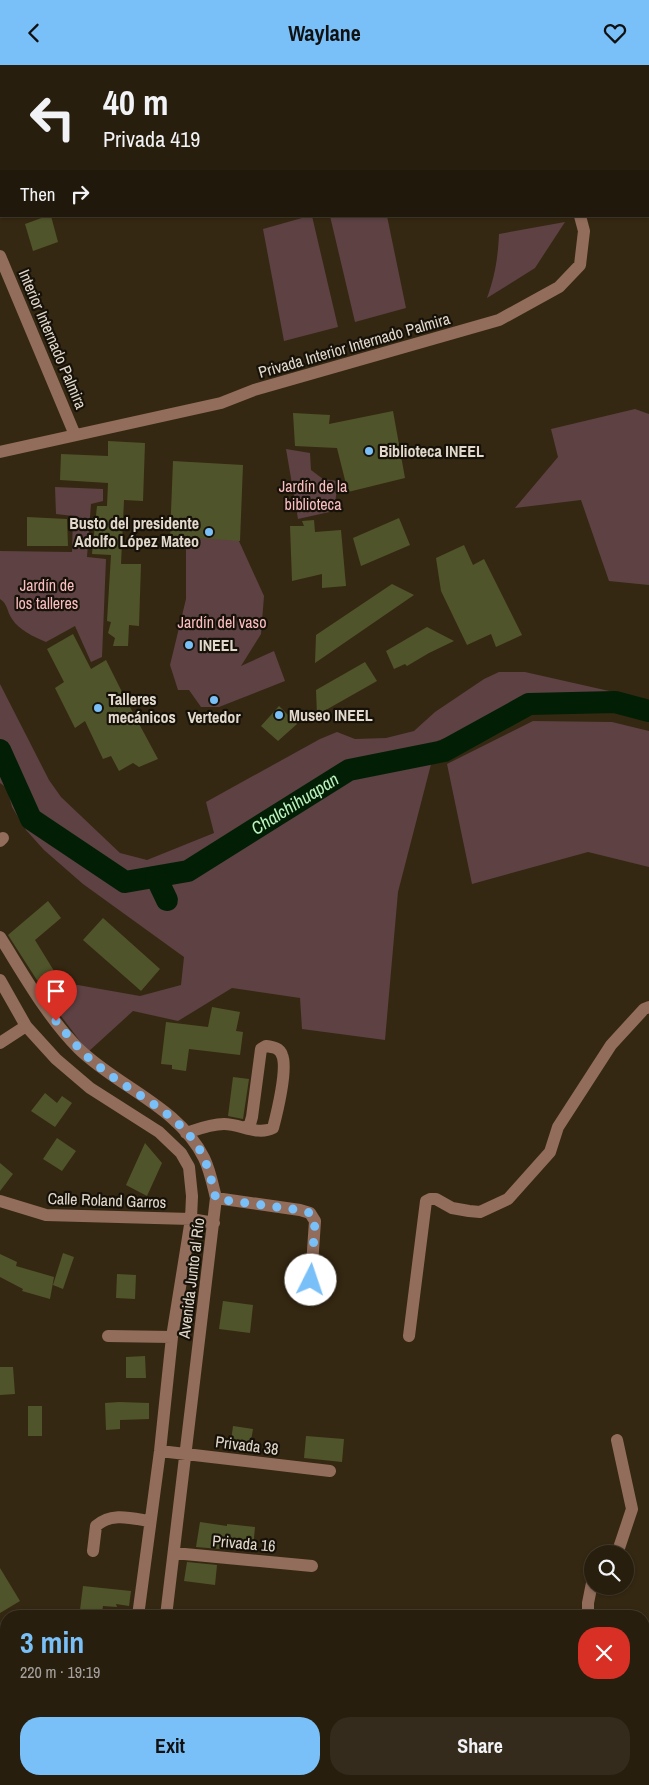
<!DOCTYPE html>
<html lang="en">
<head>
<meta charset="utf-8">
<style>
	body { margin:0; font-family:"Archivo Narrow",sans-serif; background:#342b1c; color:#f1f3f6; height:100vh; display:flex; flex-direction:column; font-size:19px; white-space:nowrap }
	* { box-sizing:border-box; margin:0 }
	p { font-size:16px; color:#a5a29e }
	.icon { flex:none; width:28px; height:28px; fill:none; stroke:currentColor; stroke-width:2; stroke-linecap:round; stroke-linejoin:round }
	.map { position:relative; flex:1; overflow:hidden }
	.details { position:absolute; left:0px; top:1545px; width:650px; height:175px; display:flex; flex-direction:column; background:#281e0e; border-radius:20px 20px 0 0; box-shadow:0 1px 4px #0004,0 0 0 1px #443c2e }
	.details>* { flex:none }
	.hud { position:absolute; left:0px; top:0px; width:650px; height:152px; box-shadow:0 1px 4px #0004,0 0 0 1px #443c2e; background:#281e0e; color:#f1f3f6; overflow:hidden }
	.controls { position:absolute; left:584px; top:1480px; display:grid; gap:10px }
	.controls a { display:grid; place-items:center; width:50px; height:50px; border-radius:50%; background:#281e0e; box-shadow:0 1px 4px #0004,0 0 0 1px #443c2e; font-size:25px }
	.pin { position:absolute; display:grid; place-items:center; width:42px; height:42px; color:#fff; margin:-51px -21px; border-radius:50% 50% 50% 0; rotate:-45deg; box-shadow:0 0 5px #0007 }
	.pin .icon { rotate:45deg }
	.me { position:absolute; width:55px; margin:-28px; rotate:4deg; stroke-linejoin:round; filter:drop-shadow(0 0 4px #0008) }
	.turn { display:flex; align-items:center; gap:18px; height:105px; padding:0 20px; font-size:22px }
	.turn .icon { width:65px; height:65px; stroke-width:2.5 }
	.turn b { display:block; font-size:35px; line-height:42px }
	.then { display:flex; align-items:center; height:48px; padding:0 20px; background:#0003; gap:10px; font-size:19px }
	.round { display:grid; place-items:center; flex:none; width:52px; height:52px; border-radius:20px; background:#342b1c }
	.headline { display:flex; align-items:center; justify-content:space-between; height:85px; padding:0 20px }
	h1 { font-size:30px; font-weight:700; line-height:38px; color:#79bff8 }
	.primary-button { display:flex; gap:10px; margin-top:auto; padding:10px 20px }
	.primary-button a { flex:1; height:58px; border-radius:20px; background:#79bff8; color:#111; font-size:20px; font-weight:700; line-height:58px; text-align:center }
	.primary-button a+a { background:#342b1c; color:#f1f3f6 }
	header { display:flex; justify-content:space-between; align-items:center; height:65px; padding:0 20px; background:#79bff8; color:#111; font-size:22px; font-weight:700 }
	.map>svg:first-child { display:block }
</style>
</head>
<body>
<header><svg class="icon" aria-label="back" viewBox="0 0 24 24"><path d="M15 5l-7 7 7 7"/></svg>Waylane<svg class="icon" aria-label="heart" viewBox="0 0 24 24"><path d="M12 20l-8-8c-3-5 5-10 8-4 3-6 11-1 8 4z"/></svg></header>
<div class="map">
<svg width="649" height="1720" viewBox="0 0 649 1720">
	<rect width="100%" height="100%" fill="#352812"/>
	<!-- green -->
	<path fill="#5d4143" d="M0 0H141L1 1V97Z
		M309 151H312L338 262 284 276 263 164Z
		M330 151H387L406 243 355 257Z
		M565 157 535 203 487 233C495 211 498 192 499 169Z
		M635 344 649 349V520L609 516 581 435 515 443 558 392 551 364Z
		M286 384 310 388 311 405 323 414 338 416 334 446 298 454Z
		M55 422 103 424V436L91 439 87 492 106 494 102 592 91 597 75 561 46 577C34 572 19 565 12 554 7 547 8 539 0 534V486L72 487 73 451 56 449Z
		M218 430 264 531 261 569 241 601 274 586 285 616 219 642H201L189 625H178L170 600 186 534V472Z
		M499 607H525L649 635V651C611 647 547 635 511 644 485 651 462 668 437 676L398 827 385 975 302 964 300 933 232 923 178 956 133 946 88 987 58 947 72 919 140 931 181 920 184 892 83 819 44 785 26 765 12 742 7 723 0 718V619L49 715 61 732 120 788 147 795 214 768 206 737 320 674 337 667 355 674 386 673 414 666 435 647 484 614Z
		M533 656 612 657 649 666V802L588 787 472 819 447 699Z"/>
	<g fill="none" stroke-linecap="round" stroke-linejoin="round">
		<!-- river -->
		<g stroke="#021f05" stroke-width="22">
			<path id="s1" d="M0 685 31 754 125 817 188 806 349 705 444 686 529 639 615 637 649 646"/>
			<path d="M156 812 167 835"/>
		</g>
	</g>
	<!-- building -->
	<path fill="#50542a" d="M47 151H51L58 177 33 186 25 159Z
		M393 346 405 413 348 427 337 383 295 381 293 348 330 350 329 359Z
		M108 376 145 378 143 436 124 435 121 499H141L139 561 129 560 128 581H113L115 573 108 568 111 557 107 556 111 490 92 489 97 441H107L108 418 60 415 61 389 108 391Z
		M173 396 243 400 240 476 186 472H170Z
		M27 452 67 454 68 481H27Z
		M399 453 410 480 361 501 353 473Z
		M314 455 315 467 341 465 346 521 322 523V509L292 516 290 461H304L302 456Z
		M464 480 473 500 484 494 522 570 496 582 491 569 467 580 441 526 436 493Z
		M392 519 414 530 315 598 316 570Z
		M427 562 454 576 429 588 407 601 405 599 394 604 386 586Z
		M73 569 91 604 106 595 124 631 158 694 139 702 133 698 119 706 111 691 103 694 85 656 75 663 55 623 64 617 47 584Z
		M365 597 377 616 317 650 316 625Z
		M279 641 297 659 278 676 261 661Z
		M48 836 61 853 35 875 67 927 51 937 8 870Z
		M103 853 160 904 141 926 83 875Z
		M212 942 240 947 236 966 243 967 240 990 189 984 186 1006 172 1004V1000L161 999 166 957 208 962Z
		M233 1012 249 1014 243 1054 228 1051Z
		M45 1028 57 1038 62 1031 72 1038 55 1062 31 1046Z
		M57 1073 76 1086 62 1106 43 1094Z
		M145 1078 162 1098 147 1131 126 1120Z
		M0 1098 13 1109 0 1126Z
		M63 1188 74 1192 63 1224 53 1220Z
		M0 1189 17 1197 16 1201 54 1212 50 1234 22 1226 23 1224 0 1212Z
		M117 1209 136 1210 135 1234 116 1233Z
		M223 1236 253 1240 250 1268 219 1264Z
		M145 1291 146 1313H126V1292Z
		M0 1302H13L15 1329 0 1330Z
		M119 1337 149 1338V1354L120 1355V1364L106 1365 105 1338Z
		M28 1341H42V1371H28Z
		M233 1361 253 1364 249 1387 230 1384Z
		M306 1371 344 1374 342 1397 304 1393Z
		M200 1457 227 1461V1459L255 1462 253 1484 220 1481V1484L196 1482Z
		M187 1497 217 1500 215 1520 184 1516Z
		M0 1503 20 1536 0 1548Z
		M83 1521 131 1526 129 1541 116 1539 117 1542 103 1541 102 1547 80 1545Z"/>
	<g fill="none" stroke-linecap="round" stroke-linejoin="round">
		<!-- minor -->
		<path stroke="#926d5b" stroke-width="12" d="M309 0 318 1
			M547 0V1
			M154 1 156 0
			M349 1 361 0
			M0 135H1
			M0 191 75 370
			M0 387 221 338 254 325 499 255 559 222 580 200 584 166 580 151
			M0 776 3 773
			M0 872C24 910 47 952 79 984 118 1022 179 1042 204 1093 210 1105 213 1121 216 1133L166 1551
			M0 915 26 961 56 994 90 1023 159 1067 181 1088 189 1102 192 1131 191 1154 172 1272 160 1386 138 1551
			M0 978 26 961
			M186 1068C198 1064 211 1059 224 1059 241 1059 257 1071 273 1063 277 1048 288 1003 282 990 280 983 273 982 266 981L261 984 252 1052 250 1059 245 1063
			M216 1133 300 1145 310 1148 315 1156 311 1215
			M0 1136 46 1150 191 1154 214 1158
			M108 1271 172 1272
			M409 1271 426 1136 430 1134H436L452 1143 469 1146 480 1147 508 1134 550 1087 558 1062 611 980 644 944 649 942
			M617 1375 632 1444 617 1489
			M160 1386 330 1406
			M93 1486 96 1461C111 1447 131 1453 149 1456
			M174 1488 312 1501
			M588 1551V1538L592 1518
			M0 1585 6 1593
			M133 1714 135 1720
			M158 1714 161 1720
			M10 1720 13 1714
			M587 1720V1714"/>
	</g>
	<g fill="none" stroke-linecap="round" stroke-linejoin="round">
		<!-- route -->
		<path stroke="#79bff8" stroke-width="9" stroke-dasharray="0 16.2" d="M56 956C70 973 83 990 101 1003 132 1028 170 1044 194 1076 207 1093 211 1114 216 1134L300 1145 310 1148 315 1156 311 1215"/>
	</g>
	<!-- markers -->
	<g fill="#79bff8" stroke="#171209" stroke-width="2">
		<circle cx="369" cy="386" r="5"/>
		<circle cx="209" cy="467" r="5"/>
		<circle cx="189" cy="580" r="5"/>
		<circle cx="214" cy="635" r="5"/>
		<circle cx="98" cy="643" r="5"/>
		<circle cx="279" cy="650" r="5"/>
	</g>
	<g text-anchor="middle" stroke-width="4.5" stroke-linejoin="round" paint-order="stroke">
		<!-- street labels -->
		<g font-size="16" fill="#e2d9cc" stroke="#171209">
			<text transform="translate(53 274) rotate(67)" y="6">Interior Internado Palmira</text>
			<text transform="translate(354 280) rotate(-16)" y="6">Privada Interior Internado Palmira</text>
			<text transform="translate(107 1135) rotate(2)" y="6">Calle Roland Garros</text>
			<text transform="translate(191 1213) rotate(-83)" y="6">Avenida Junto al Río</text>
			<text transform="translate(247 1380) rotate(7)" y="6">Privada 38</text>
			<text transform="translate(244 1478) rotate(5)" y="6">Privada 16</text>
		</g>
		<!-- poi labels -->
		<g font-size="16" font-weight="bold" fill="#e2d9cc" stroke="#171209" text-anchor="start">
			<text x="379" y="392">Biblioteca INEEL</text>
			<text x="199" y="464" text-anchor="end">Busto del presidente<tspan x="199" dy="18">Adolfo López Mateo</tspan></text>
			<text x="199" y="586">INEEL</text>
			<text x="108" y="640">Talleres<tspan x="108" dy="18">mecánicos</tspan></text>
			<text x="289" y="656">Museo INEEL</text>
			<text x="214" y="658" text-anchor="middle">Vertedor</text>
		</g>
		<!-- park labels -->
		<g font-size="16" fill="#fcbdc1" stroke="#171209">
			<text x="313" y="427">Jardín de la<tspan x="313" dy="18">biblioteca</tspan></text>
			<text x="47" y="526">Jardín de<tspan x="47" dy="18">los talleres</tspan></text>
			<text x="222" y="563">Jardín del vaso</text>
		</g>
		<!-- water labels -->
		<g font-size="18" font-style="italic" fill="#bbf2bd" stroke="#171209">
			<text dy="6" stroke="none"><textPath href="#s1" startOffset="379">Chalchihuapan</textPath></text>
		</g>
	</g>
</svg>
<div class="controls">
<a><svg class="icon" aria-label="search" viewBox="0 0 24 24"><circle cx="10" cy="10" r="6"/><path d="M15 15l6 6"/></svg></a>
</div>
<div class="pin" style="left:56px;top:956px;background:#d93025"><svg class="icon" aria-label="arrive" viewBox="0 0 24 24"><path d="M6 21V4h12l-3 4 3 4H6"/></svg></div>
<svg class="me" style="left:311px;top:1215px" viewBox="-20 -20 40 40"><circle r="19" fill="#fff"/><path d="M0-13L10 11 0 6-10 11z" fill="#79bff8"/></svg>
<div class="hud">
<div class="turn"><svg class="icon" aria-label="left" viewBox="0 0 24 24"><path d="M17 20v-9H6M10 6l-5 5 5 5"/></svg><div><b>40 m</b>Privada 419</div></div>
<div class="then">Then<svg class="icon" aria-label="right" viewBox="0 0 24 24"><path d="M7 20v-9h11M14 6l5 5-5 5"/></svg></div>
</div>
<section class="details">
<div class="headline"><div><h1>3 min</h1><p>220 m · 19:19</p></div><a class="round" style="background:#d93025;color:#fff"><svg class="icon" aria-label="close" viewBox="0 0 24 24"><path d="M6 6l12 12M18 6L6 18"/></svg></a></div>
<div class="primary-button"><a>Exit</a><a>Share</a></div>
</section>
</div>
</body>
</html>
